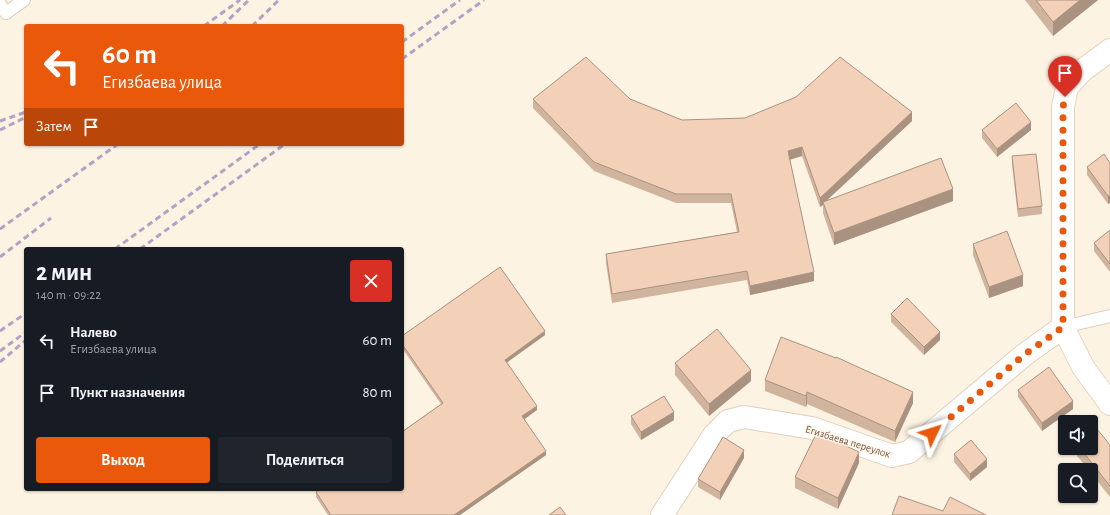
<!DOCTYPE html>
<html lang="ru">
<head>
<meta charset="utf-8">
<style>
	body { margin:0; font-family:"Alegreya Sans",sans-serif; background:#20242c; color:#f1f3f6; height:100vh; display:flex; flex-direction:column; font-size:15px; white-space:nowrap }
	* { box-sizing:border-box; margin:0 }
	p { font-size:13px; color:#9ea1a6 }
	.icon { flex:none; width:22px; height:22px; fill:none; stroke:currentColor; stroke-width:2; stroke-linecap:round; stroke-linejoin:round }
	.map { position:relative; flex:1; overflow:hidden }
	.details { position:absolute; left:24px; top:247px; width:380px; height:244px; display:flex; flex-direction:column; background:#171b24; border-radius:4px; box-shadow:0 1px 3px #0004 }
	.details>* { flex:none }
	.banner { position:absolute; left:24px; top:24px; width:380px; height:122px; border-radius:4px; box-shadow:0 1px 3px #0004; background:#ea580c; color:#fff; overflow:hidden }
	.tools { position:absolute; left:1058px; top:415px; display:grid; gap:8px }
	.tools a { display:grid; place-items:center; width:40px; height:40px; border-radius:4px; background:#171b24; box-shadow:0 1px 3px #0004; font-size:20px }
	.pin { position:absolute; display:grid; place-items:center; width:34px; height:34px; color:#fff; margin:-41px -17px; border-radius:50% 50% 50% 0; rotate:-45deg; box-shadow:0 0 4px #0007 }
	.pin .icon { rotate:45deg }
	.me { position:absolute; width:44px; margin:-22px; rotate:49deg; stroke-linejoin:round; filter:drop-shadow(0 0 3px #0008) }
	.turn { display:flex; align-items:center; gap:14px; height:84px; padding:0 12px; font-size:18px }
	.turn .icon { width:52px; height:52px; stroke-width:2.5 }
	.turn b { display:block; font-size:28px; line-height:34px }
	.then { display:flex; align-items:center; height:38px; padding:0 12px; background:#0003; gap:8px; font-size:15px }
	.round { display:grid; place-items:center; flex:none; width:42px; height:42px; border-radius:4px; background:#20242c }
	.head { display:flex; align-items:center; justify-content:space-between; height:68px; padding:0 12px }
	h1 { font-size:24px; font-weight:600; line-height:30px }
	.cta { display:flex; gap:8px; margin-top:auto; padding:8px 12px }
	.cta a { flex:1; height:46px; border-radius:4px; background:#ea580c; color:#fff; font-size:16px; font-weight:600; line-height:46px; text-align:center }
	.cta a+a { background:#20242c; color:#f1f3f6 }
	ul { padding:0; list-style:none }
	li { display:flex; align-items:center; gap:12px; height:52px; padding:0 12px }
	li div { flex:1 }
	li b { display:block; font-size:15px }
	li em { font-style:normal }
	.map>svg:first-child { display:block }
</style>
</head>
<body>
<div class="map">
<svg width="1110" height="515" viewBox="0 0 1110 515">
	<rect width="100%" height="100%" fill="#fdf3e2"/>
	<g fill="none" stroke-linecap="round" stroke-linejoin="round">
		<!-- lane casing -->
		<g stroke="#e1cfbd" stroke-width="14">
			<path id="lane" d="M0 4 6 13 24 0
				M1063 327 1110 316"/>
		</g>
		<!-- street casing -->
		<g stroke="#e1cfbd" stroke-width="24">
			<path id="street" d="M662 515 714 435 728 421 744 417 812 428 892 456 909 452 1024 355 1063 327"/>
		</g>
		<!-- secondary casing -->
		<g stroke="#e9d2bd" stroke-width="24">
			<path id="secondary" d="M1110 50 1083 70 1067 87 1063 107V327L1083 367 1110 404"/>
		</g>
		<!-- lane -->
		<use href="#lane" stroke="#fff" stroke-width="12"/>
		<!-- street -->
		<use href="#street" stroke="#fff" stroke-width="22"/>
		<!-- secondary -->
		<use href="#secondary" stroke="#fff" stroke-width="22"/>
		<!-- rail -->
		<path stroke="#b5a0c6" stroke-width="3" stroke-dasharray="6 4" stroke-linecap="butt" d="M204 26 240 0
			M222 26 249 0
			M252 26 279 0
			M402 42 460 0
			M402 59 484 0
			M0 121 26 112
			M0 130 26 117
			M0 229 118 144
			M115 249 260 144
			M140 249 285 144
			M0 257 51 218
			M0 331 26 313
			M0 351 26 332
			M0 362 26 340"/>
	</g>
	<!-- wall -->
	<path fill="#d1b49e" d="M1025 0H1098L1053 36Z
		M533 99H630L682 120 912 121 827 200 953 201 834 245 823 213V205L820 207 802 156 790 160 814 281 750 295 747 280 612 303 606 263V254L737 232 731 203H676L594 171 533 108Z
		M982 130H1031L997 157 982 138Z
		M1012 156 1042 206V214L1018 217 1012 164Z
		M1110 163 1108 204 1087 175V167Z
		M1110 230V272L1094 251V243Z
		M973 244 1023 286 989 298 973 255Z
		M891 314 940 340 924 355 891 322Z
		M545 335 507 362 537 410 524 419 546 455 460 515H328L316 497V492L441 404 402 348V336Z
		M675 363 751 381 709 416 675 375Z
		M765 380 913 403 895 442 807 404 806 407 765 391Z
		M1018 390 1073 409 1042 431 1018 397Z
		M631 416 674 420 641 440 631 424Z
		M1110 445V497L1091 473V470H1089L1077 456V448H1091Z
		M954 454 987 467 970 481 954 462Z
		M744 458 720 500 698 487V479Z
		M859 463 838 509 795 488V477Z"/>
	<!-- shaded-wall -->
	<path fill="#aa9281" d="M1080 0H1098L1053 36V22Z
		M912 112V121L823 204V202V205L820 207V198Z
		M1031 122V130L997 157V149Z
		M802 147V156L788 160V151Z
		M953 189V201L834 245V233Z
		M1110 195V203L1108 204V196Z
		M814 272V281L750 295V286Z
		M1023 275V286L989 298V287Z
		M545 331V335L505 364V360Z
		M940 332V340L924 355V347Z
		M751 370V381L709 416V404Z
		M807 392V404L806 407V396Z
		M913 392V403L895 442V431Z
		M1073 401V409L1042 431V423Z
		M537 406V410L522 421V416Z
		M674 412V420L641 440V432Z
		M744 450V458L720 500V492Z
		M546 451V455L460 515H454Z
		M859 452V463L838 509V498Z
		M987 459V467L970 481V474Z"/>
	<!-- building -->
	<path fill="#f3d1b8" stroke="#aa9281" d="M1036 0H1080L1053 22Z
		M586 57 630 99 682 120 745 118 796 97 840 57 912 112 820 198 802 147 788 151 814 272 750 286 747 271 612 294 606 254 739 232 731 194H676L594 162 533 99Z
		M1016 103 1031 122 997 149 982 130Z
		M1036 154 1042 206 1018 209 1012 156Z
		M1104 154 1110 163V195L1108 196 1087 167Z
		M941 158 953 189 834 233 823 202Z
		M1110 230V264L1094 243Z
		M1007 231 1023 275 989 287 973 244Z
		M500 267 545 331 505 360 537 406 522 416 546 451 454 515H331L316 492 320 489H402V432L443 403 402 344V336Z
		M907 298 940 332 924 347 891 314Z
		M717 329 751 370 709 404 675 363Z
		M781 337 836 358V357L913 392 895 431 807 392 806 396 765 380Z
		M1049 367 1073 401 1042 423 1018 390Z
		M664 396 674 412 641 432 631 416Z
		M1097 429 1110 445V486L1080 448H1091V434Z
		M817 432 859 452 838 498 795 477Z
		M723 437 744 450 720 492 698 479Z
		M971 440 987 459 970 474 954 454Z
		M899 496 943 511 950 497 986 515H892Z
		M560 507 566 515H549Z"/>
	<g fill="none" stroke-linecap="round" stroke-linejoin="round">
		<!-- route -->
		<path stroke="#ea580c" stroke-width="7" stroke-dasharray="0 12.6" d="M932 433 1024 355 1063 327V107L1065 97"/>
	</g>
	<g text-anchor="middle" stroke-width="3" stroke-linejoin="round" paint-order="stroke">
		<!-- street labels -->
		<g font-size="11" fill="#755847" stroke="#fff7e9">
			<text transform="translate(848 441) rotate(17)" y="4">Егизбаева переулок</text>
		</g>
	</g>
</svg>
<div class="tools">
<a><svg class="icon" aria-label="sound" viewBox="0 0 24 24"><path d="M4 9h4l5-4v14l-5-4H4zM17 9q2 3 0 6"/></svg></a>
<a><svg class="icon" aria-label="search" viewBox="0 0 24 24"><circle cx="10" cy="10" r="6"/><path d="M15 15l6 6"/></svg></a>
</div>
<div class="pin" style="left:1065px;top:97px;background:#d93025"><svg class="icon" aria-label="arrive" viewBox="0 0 24 24"><path d="M6 21V4h12l-3 4 3 4H6"/></svg></div>
<svg class="me" style="left:932px;top:433px" viewBox="-20 -20 40 40"><path d="M0-17L14 15 0 8-14 15z" fill="#ea580c" stroke="#fff" stroke-width="4"/></svg>
<div class="banner">
<div class="turn"><svg class="icon" aria-label="left" viewBox="0 0 24 24"><path d="M17 20v-9H6M10 6l-5 5 5 5"/></svg><div><b>60 m</b>Егизбаева улица</div></div>
<div class="then">Затем<svg class="icon" aria-label="arrive" viewBox="0 0 24 24"><path d="M6 21V4h12l-3 4 3 4H6"/></svg></div>
</div>
<section class="details">
<div class="head"><div><h1>2 мин</h1><p>140 m · 09:22</p></div><a class="round" style="background:#d93025;color:#fff"><svg class="icon" aria-label="close" viewBox="0 0 24 24"><path d="M6 6l12 12M18 6L6 18"/></svg></a></div>
<ul>
<li><svg class="icon" aria-label="left" viewBox="0 0 24 24"><path d="M17 20v-9H6M10 6l-5 5 5 5"/></svg><div><b>Налево</b><p>Егизбаева улица</p></div><em>60 m</em></li>
<li><svg class="icon" aria-label="arrive" viewBox="0 0 24 24"><path d="M6 21V4h12l-3 4 3 4H6"/></svg><div><b>Пункт назначения</b></div><em>80 m</em></li>
</ul>
<div class="cta"><a>Выход</a><a>Поделиться</a></div>
</section>
</div>
</body>
</html>
